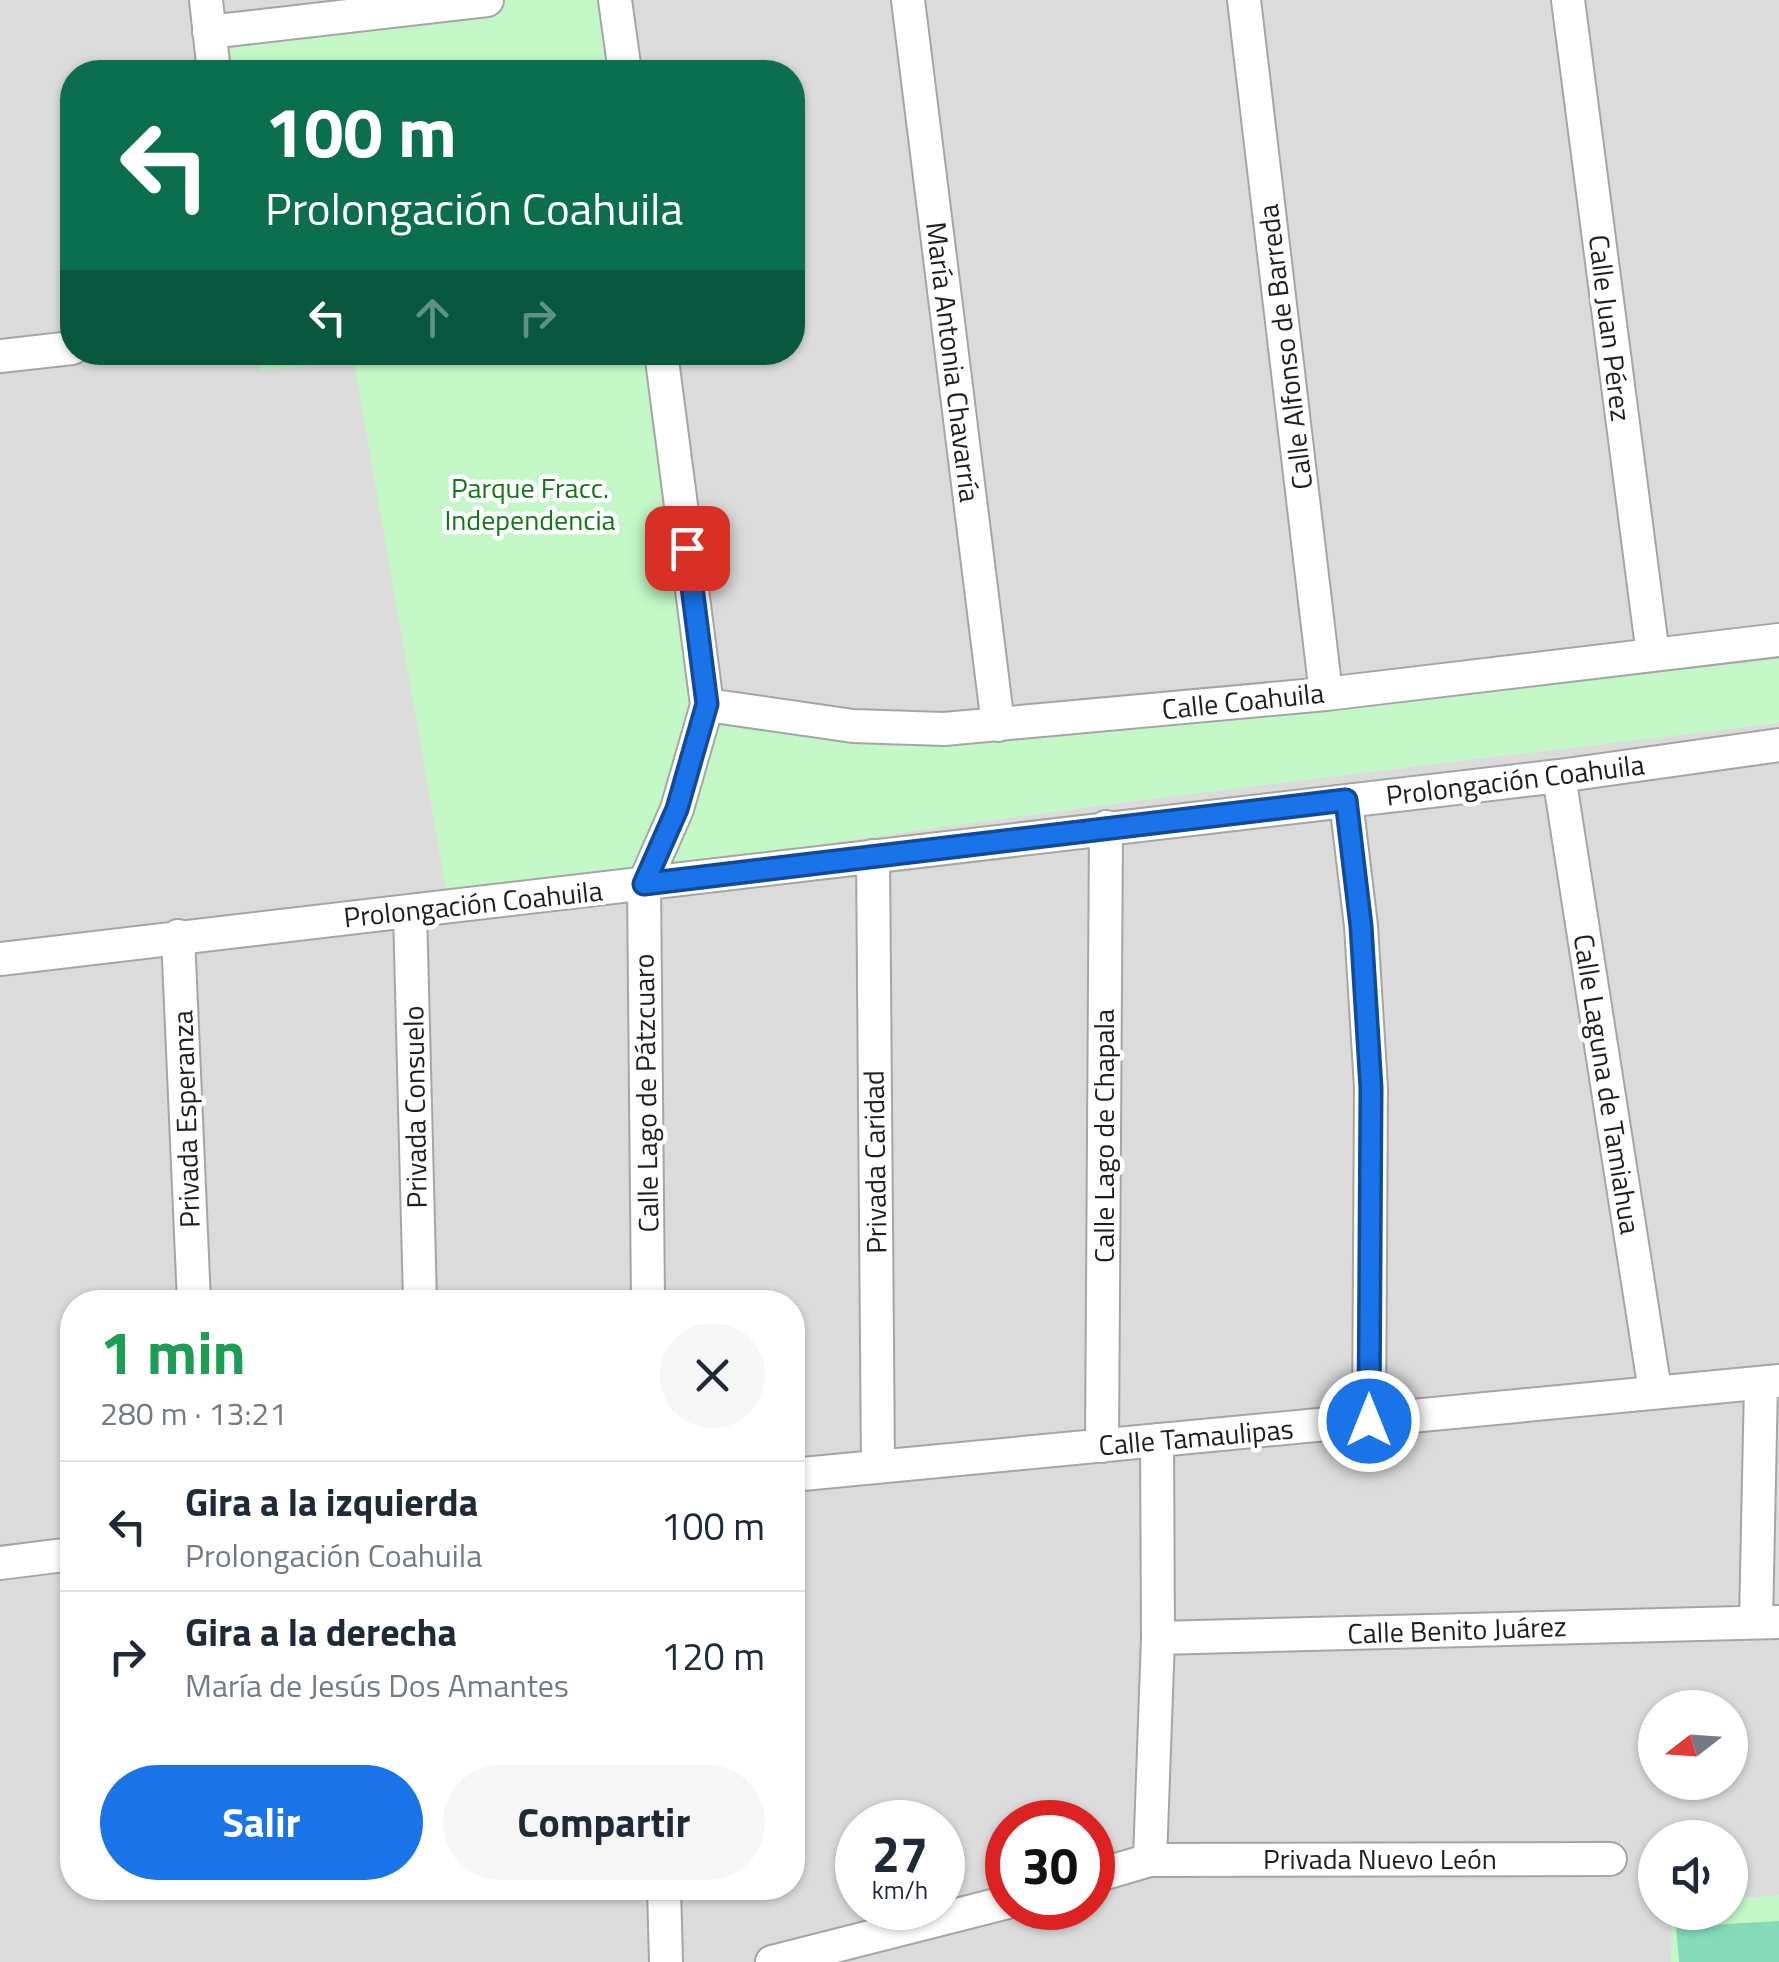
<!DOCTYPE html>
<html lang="es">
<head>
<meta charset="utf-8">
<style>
	body { margin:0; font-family:"Titillium Web",sans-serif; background:#f6f6f7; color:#1f2937; height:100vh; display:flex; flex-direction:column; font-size:38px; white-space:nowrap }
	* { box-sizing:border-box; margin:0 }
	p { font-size:32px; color:#747a83 }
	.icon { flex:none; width:55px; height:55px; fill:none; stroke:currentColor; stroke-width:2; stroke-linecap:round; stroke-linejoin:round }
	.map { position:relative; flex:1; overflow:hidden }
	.panel { position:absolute; left:60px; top:1290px; width:745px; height:610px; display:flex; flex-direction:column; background:#fff; border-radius:40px; box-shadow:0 2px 8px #0004 }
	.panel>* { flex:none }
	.banner { position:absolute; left:60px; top:60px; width:745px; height:305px; border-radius:40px; box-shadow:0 2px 8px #0004; background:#0b6e4f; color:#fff; overflow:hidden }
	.needle { width:65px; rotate:253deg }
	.tools { position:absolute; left:1638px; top:1690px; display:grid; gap:20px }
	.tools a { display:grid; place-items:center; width:110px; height:110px; border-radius:50%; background:#fff; box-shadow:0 2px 8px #0004; font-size:50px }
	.speed { position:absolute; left:835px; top:1800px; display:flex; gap:20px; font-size:50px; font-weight:700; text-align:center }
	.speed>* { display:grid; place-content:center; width:130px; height:130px; border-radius:50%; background:#fff; box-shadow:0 2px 8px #0004; line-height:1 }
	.speed small { font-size:25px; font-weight:400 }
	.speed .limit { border:15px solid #d22; background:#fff; color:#111 }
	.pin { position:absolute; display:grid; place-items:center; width:85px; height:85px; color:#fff; margin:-42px; border-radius:20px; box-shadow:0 5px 15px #0006 }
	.me { position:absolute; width:110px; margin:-55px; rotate:0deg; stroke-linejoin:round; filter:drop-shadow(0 0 8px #0008) }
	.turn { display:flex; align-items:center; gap:35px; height:210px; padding:0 40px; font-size:45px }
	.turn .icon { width:130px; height:130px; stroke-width:2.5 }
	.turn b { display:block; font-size:70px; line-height:85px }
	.lanes { display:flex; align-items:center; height:95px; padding:0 40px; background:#0003; justify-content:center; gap:50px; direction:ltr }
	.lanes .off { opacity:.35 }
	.round { display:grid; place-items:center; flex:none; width:105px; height:105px; border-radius:52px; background:#f6f6f7 }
	.overview { display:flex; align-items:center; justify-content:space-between; height:170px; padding:0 40px }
	h1 { font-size:60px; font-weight:700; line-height:75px; color:#1e9e55 }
	.cta { display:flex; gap:20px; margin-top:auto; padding:20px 40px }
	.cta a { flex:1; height:115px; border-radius:60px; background:#1a73e8; color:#fff; font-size:40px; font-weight:700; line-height:115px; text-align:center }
	.cta a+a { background:#f6f6f7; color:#1f2937 }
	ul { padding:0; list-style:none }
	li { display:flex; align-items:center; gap:30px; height:130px; padding:0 40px; border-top:2px solid #e0e1e3 }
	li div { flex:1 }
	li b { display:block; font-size:38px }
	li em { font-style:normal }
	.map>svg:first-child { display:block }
</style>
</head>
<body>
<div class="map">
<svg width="1779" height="1962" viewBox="0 0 1779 1962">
	<rect width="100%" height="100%" fill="#efebe4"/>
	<!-- residential -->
	<path fill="#dcdbdb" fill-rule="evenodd" d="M0 0H1779V1962H0ZM72 72H792V352H72ZM72 1302H792V1888H72ZM1655 1708H1730V1782H1655ZM858 1822H942V1908H858ZM1008 1822H1092V1908H1008ZM1655 1838H1730V1912H1655Z"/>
	<!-- park -->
	<path fill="#c3f8c6" d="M487 0H615L625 72H216L209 32Z
		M258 353H661L708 705 853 726 1779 641V723C1335 777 889 824 449 907L354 362 261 370Z
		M1779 1895V1962H1671L1672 1913 1730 1912V1899Z"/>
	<!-- pitch -->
	<path fill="#85dbb9" d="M1779 1921V1962H1679L1676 1927Z"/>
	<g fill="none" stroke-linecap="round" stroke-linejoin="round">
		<!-- street casing -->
		<g stroke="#a5a5a5" stroke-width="36">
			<path id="street" d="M206 0 214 72
				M615 0 625 72
				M908 0 998 725
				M1244 0 1326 694
				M1568 0 1653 655
				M209 32 487 0
				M0 356 72 348
				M707 705 853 726 944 729 1326 694 1779 640
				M1559 776 1655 1391
				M1346 801 1361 926 1371 1088 1369 1421
				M873 856 878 1467
				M410 911 420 1302
				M178 936 194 1302
				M0 959 1559 776 1779 745
				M648 1302 644 884 677 809 707 705 661 352
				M1102 1446 1106 827
				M792 1475 1779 1381
				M0 1563 72 1554
				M1756 1622 1761 1383
				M1158 1638 1779 1622
				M1150 1860 1158 1638 1157 1440
				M1092 1877 1150 1860 1610 1859
				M664 1888 666 1962
				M772 1962 1008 1902"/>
		</g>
		<!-- street -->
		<use href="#street" stroke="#fff" stroke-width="32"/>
	</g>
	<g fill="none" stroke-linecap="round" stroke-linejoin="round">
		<!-- route casing -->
		<g stroke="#114b97" stroke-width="25">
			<path id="route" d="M687 548 707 704 677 809 644 884 1346 800 1361 926 1371 1088 1369 1421"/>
		</g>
		<!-- route -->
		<use href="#route" stroke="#1a73e8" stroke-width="18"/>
	</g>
	<g text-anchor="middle" stroke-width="9" stroke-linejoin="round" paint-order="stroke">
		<!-- street labels -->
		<g font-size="28" fill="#1e1e1e" stroke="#fff">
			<text transform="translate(1610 328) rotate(83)" y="10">Calle Juan Pérez</text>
			<text transform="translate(1285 347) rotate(-97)" y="10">Calle Alfonso de Barreda</text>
			<text transform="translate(953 362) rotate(83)" y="10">María Antonia Chavarría</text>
			<text transform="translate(1243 701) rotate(-6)" y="10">Calle Coahuila</text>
			<text transform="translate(1515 780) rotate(-7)" y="10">Prolongación Coahuila</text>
			<text transform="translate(473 904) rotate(-6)" y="10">Prolongación Coahuila</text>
			<text transform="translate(1607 1084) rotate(81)" y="10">Calle Laguna de Tamiahua</text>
			<text transform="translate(646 1093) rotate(-91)" y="10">Calle Lago de Pátzcuaro</text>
			<text transform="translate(415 1107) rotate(-91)" y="10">Privada Consuelo</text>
			<text transform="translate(186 1119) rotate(-92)" y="10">Privada Esperanza</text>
			<text transform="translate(1104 1136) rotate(-90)" y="10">Calle Lago de Chapala</text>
			<text transform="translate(875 1162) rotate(-91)" y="10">Privada Caridad</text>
			<text transform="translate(1196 1437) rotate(-5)" y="10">Calle Tamaulipas</text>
			<text transform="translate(1457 1630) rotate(-2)" y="10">Calle Benito Juárez</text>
			<text x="1380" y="1869">Privada Nuevo León</text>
		</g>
		<!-- park labels -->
		<g font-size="28" fill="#0f7917" stroke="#fff">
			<text x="530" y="498">Parque Fracc.<tspan x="530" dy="32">Independencia</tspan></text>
		</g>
	</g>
</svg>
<div class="tools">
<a><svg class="needle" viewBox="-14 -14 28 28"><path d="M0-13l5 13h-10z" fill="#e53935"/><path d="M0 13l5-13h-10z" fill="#747a83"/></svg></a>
<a><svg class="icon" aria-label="sound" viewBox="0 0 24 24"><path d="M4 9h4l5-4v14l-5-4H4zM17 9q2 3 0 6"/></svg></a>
</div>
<div class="speed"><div>27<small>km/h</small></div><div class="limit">30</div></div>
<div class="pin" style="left:687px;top:548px;background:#d93025"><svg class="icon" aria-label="arrive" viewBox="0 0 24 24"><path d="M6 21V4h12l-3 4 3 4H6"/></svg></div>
<svg class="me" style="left:1369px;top:1421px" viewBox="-20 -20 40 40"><circle r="17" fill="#1a73e8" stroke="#fff" stroke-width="3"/><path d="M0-11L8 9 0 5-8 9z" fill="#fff"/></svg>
<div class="banner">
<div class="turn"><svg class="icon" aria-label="left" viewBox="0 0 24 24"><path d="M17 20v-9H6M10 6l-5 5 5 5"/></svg><div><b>100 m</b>Prolongación Coahuila</div></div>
<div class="lanes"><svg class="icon" aria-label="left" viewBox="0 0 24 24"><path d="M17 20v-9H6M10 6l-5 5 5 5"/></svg><svg class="icon off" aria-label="ahead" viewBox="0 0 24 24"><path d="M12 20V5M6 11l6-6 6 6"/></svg><svg class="icon off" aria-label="right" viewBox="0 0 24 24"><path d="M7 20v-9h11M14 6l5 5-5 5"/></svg></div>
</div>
<section class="panel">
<div class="overview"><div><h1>1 min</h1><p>280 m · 13:21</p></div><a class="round"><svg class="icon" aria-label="close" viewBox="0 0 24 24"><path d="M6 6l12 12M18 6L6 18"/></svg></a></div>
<ul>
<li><svg class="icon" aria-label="left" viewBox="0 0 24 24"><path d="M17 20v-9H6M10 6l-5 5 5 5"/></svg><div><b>Gira a la izquierda</b><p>Prolongación Coahuila</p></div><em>100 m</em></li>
<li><svg class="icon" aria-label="right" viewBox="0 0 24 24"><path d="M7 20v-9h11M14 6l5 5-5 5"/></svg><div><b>Gira a la derecha</b><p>María de Jesús Dos Amantes</p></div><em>120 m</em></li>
</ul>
<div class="cta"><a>Salir</a><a>Compartir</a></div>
</section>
</div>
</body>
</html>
